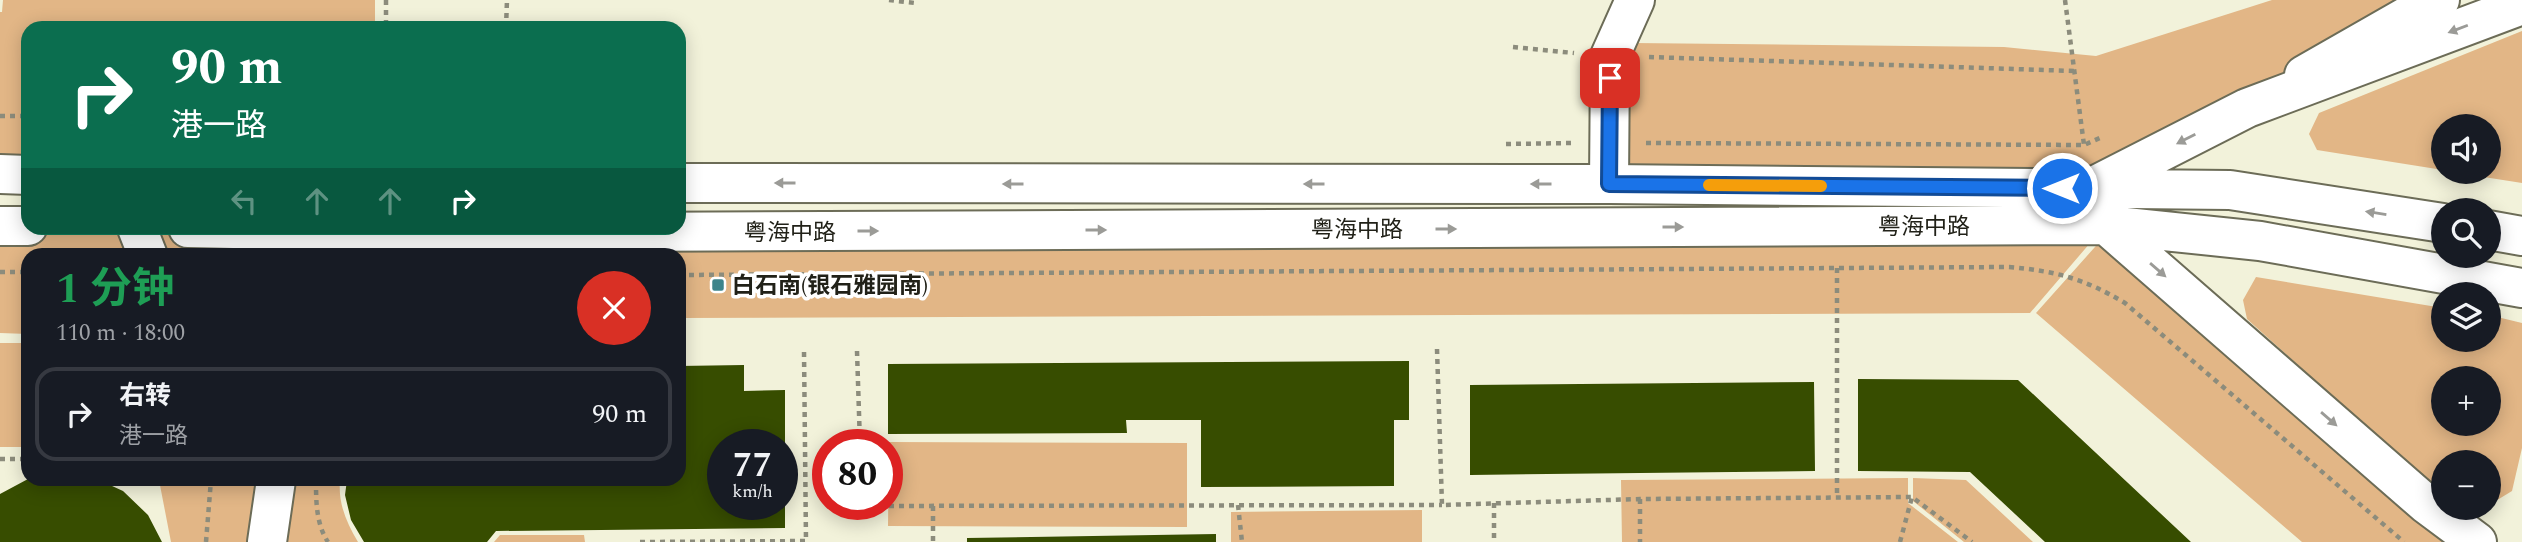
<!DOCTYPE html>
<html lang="zh">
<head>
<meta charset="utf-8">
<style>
	body { margin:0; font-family:Spectral,"Noto Sans SC",serif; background:#242831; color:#f1f3f6; height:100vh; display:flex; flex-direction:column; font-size:26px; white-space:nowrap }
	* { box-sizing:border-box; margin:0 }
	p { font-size:23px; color:#9ea1a6 }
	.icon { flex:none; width:38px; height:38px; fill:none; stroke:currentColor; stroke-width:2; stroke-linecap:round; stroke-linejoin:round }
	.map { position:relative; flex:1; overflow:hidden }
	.drawer { position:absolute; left:21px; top:248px; width:665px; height:238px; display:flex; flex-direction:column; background:#171b24; border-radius:21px; box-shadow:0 4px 18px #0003 }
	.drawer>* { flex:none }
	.banner { position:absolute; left:21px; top:21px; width:665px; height:214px; border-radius:21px; box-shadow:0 4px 18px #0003; background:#0b6e4f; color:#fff; overflow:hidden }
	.fabs { position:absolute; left:2431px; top:114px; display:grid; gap:14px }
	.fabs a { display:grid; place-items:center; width:70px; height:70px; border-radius:50%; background:#171b24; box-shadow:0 4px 18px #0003; font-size:35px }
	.speed { position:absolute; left:707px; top:429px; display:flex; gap:14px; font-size:35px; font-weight:700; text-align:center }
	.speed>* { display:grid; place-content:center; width:91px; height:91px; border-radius:50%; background:#171b24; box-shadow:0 4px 18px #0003; line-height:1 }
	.speed small { font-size:18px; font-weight:400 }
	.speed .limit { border:10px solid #d22; background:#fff; color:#111 }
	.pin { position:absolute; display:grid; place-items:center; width:60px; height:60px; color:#fff; margin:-30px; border-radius:14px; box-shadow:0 4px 10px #0006 }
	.me { position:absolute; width:77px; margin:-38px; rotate:270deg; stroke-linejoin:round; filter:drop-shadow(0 0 5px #0008) }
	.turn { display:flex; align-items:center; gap:24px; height:147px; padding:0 35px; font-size:32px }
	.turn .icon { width:91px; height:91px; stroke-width:2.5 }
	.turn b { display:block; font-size:49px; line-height:60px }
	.lanes { display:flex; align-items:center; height:66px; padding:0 35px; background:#0003; justify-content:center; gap:35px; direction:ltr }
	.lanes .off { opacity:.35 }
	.round { display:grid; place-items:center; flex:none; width:74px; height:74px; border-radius:37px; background:#242831 }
	.summary { display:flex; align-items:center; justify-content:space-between; height:119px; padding:0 35px }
	h1 { font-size:42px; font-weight:700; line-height:52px; color:#1e9e55 }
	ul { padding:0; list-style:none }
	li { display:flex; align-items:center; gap:21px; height:94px; margin:0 14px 10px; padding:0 21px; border:4px solid #363941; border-radius:21px }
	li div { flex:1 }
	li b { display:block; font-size:26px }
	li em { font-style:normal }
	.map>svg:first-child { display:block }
</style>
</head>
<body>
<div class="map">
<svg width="2522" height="542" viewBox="0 0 2522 542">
	<rect width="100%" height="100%" fill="#f2f2da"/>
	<!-- green -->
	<path fill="#e2b686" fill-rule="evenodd" d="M3 0H375V28H28V161H0V12H2Z
		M2272 0H2424L2086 179 1625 174V58L1633 43 2004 47 2096 56Z
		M2522 31V183L2452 172H2488V126H2443V170L2317 150 2309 134 2319 113Z
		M2103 228 2030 313 679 318V256H28V334L0 333V231Z
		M2103 238 2477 542H2302L2036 313Z
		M2256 277 2443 308V340H2488L2489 315 2522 323V448L2512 491 2489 505 2488 462H2443V496L2247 319 2243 300ZM2443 378H2488V424H2443Z
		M0 343H28V447H0Z
		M889 442 1187 443V527L888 526Z
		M1908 478V503L1958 542H1622L1621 480Z
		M1913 478 1966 480 2033 542H1964L1913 501Z
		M159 480H258L247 542H171Z
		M284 480H340C338 503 346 522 358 542H274Z
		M1422 510V542H1231V512Z
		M500 535H584L585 542H494Z"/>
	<!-- building -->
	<path fill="#374d00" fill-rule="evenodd" d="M1409 361V420H1394V486L1201 487V420H1126L1127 433 888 434V364Z
		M744 365V391L785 390V528L496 531 487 542H364L351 520 345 495 347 480H679V366ZM723 444H782V504H723Z
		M1858 379 2018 380 2191 542H2045L1970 472 1858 471Z
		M1814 382 1815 471 1470 475V385Z
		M28 479 99 480 123 491 148 515 162 542H0V494Z
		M1216 534V542H967V538Z"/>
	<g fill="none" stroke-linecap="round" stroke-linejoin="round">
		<!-- minor casing -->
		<g stroke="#6c6c57" stroke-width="42">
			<path id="minor" d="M1609 184 1610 56 1635 0
				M137 228 148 256
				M267 542 276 480"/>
		</g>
		<!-- major casing -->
		<g stroke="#6c6c57" stroke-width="42">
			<path id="major" d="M2304 75 2409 15 2440 0"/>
		</g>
		<!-- highway casing -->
		<g stroke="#6c6c57" stroke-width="42">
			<path id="highway" d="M0 174 28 175
				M679 183 1609 184 2230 190 2443 223
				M2096 185 2247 108 2522 5
				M2106 225 2426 504 2477 542
				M0 226H28
				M188 228 408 233 2106 225 2260 241 2522 288
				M2488 230 2522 236"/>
		</g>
		<!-- path -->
		<path stroke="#8c8c7c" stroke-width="4.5" stroke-dasharray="5 5" stroke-linecap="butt" d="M386 0V28
			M889 0 915 3
			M2065 0 2084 145
			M506 28 507 0
			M1513 47 1574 53
			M1649 57 2075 71
			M0 116H28
			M1646 143 2084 145 2102 137
			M1506 144 1574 143
			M1837 268V497
			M0 272H28
			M679 275 2009 267C2056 271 2085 279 2125 303L2404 542
			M1437 349 1442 505 1640 499 1912 497 1972 542
			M857 351 860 444
			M0 459H28
			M316 480C316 501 316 524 328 542
			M1640 499V542
			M1494 503V542
			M861 504V506L1442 505
			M1238 505 1242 542
			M933 506V542
			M206 542 211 480
			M640 542 806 541 804 351
			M1900 542 1912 497"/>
		<!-- minor -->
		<use href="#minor" stroke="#fff" stroke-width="38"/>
		<!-- major -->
		<use href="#major" stroke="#fff" stroke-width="38"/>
		<!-- highway -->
		<use href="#highway" stroke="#fff" stroke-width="38"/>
	</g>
	<!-- one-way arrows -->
	<defs><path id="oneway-solid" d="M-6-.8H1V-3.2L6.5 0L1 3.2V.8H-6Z" transform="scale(1.75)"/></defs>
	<g fill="#9b9b97">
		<use href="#oneway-solid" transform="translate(2458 29) rotate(159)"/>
		<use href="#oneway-solid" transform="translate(2186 139) rotate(153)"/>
		<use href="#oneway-solid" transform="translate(785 183) rotate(-180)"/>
		<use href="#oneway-solid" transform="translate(1013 184) rotate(-180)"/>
		<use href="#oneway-solid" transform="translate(1314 184) rotate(-180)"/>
		<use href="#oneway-solid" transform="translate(1541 184) rotate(-180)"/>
		<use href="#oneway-solid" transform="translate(2376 213) rotate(-171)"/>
		<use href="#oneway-solid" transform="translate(1673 227)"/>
		<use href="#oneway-solid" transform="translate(1446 229)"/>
		<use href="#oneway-solid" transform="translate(1096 230)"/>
		<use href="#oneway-solid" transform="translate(868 231)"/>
		<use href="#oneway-solid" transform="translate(2158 270) rotate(41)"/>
		<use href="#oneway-solid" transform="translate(2329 419) rotate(41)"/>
	</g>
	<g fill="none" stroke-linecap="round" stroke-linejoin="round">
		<!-- route casing -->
		<g stroke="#114b97" stroke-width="18">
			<path id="route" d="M1610 78 1609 184 2062 188"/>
		</g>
		<!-- route -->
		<use href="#route" stroke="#1a73e8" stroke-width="12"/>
		<!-- slow -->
		<path stroke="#f59e0b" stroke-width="12" d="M1709 185 1821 186"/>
	</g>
	<!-- markers -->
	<rect fill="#3c848b" stroke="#fff" stroke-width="2.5" x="711" y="278" width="14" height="14" rx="3.5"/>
	<g text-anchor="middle" stroke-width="7" stroke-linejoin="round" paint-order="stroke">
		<!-- street labels -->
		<g font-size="23" fill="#212118" stroke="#fff">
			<text x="1924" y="234">粤海中路</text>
			<text x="1357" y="237">粤海中路</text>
			<text x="790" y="240">粤海中路</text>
		</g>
		<!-- poi labels -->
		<g font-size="23" font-weight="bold" fill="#212118" stroke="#fff" text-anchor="start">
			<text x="732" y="293">白石南(银石雅园南)</text>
		</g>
	</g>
</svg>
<div class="fabs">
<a><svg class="icon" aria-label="sound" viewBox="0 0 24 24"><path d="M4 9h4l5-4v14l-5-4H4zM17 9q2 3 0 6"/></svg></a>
<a><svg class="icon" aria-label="search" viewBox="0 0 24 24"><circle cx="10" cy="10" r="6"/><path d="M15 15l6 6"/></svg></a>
<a><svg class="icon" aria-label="layers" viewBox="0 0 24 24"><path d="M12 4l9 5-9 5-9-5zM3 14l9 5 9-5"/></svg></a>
<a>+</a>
<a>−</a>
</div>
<div class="speed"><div>77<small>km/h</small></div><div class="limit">80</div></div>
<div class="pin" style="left:1610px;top:78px;background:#d93025"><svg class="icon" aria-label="arrive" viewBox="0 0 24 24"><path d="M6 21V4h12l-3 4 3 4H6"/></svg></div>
<svg class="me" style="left:2062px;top:188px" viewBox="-20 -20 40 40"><circle r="17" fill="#1a73e8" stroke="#fff" stroke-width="3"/><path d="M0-11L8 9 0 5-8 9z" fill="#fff"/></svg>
<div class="banner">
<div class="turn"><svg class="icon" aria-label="right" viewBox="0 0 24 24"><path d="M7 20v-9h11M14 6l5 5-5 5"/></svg><div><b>90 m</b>港一路</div></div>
<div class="lanes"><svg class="icon off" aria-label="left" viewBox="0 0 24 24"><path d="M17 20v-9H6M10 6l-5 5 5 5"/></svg><svg class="icon off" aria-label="ahead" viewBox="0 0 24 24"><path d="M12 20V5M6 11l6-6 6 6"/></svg><svg class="icon off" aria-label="ahead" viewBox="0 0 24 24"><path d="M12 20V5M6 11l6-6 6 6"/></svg><svg class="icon" aria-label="right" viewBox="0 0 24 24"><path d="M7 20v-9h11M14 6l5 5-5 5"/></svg></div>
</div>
<section class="drawer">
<div class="summary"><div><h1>1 分钟</h1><p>110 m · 18:00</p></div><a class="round" style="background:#d93025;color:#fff"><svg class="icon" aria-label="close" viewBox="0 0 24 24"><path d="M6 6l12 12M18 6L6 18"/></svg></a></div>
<ul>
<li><svg class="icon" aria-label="right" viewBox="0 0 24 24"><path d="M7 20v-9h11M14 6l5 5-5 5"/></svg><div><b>右转</b><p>港一路</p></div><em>90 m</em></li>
</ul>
</section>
</div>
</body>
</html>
